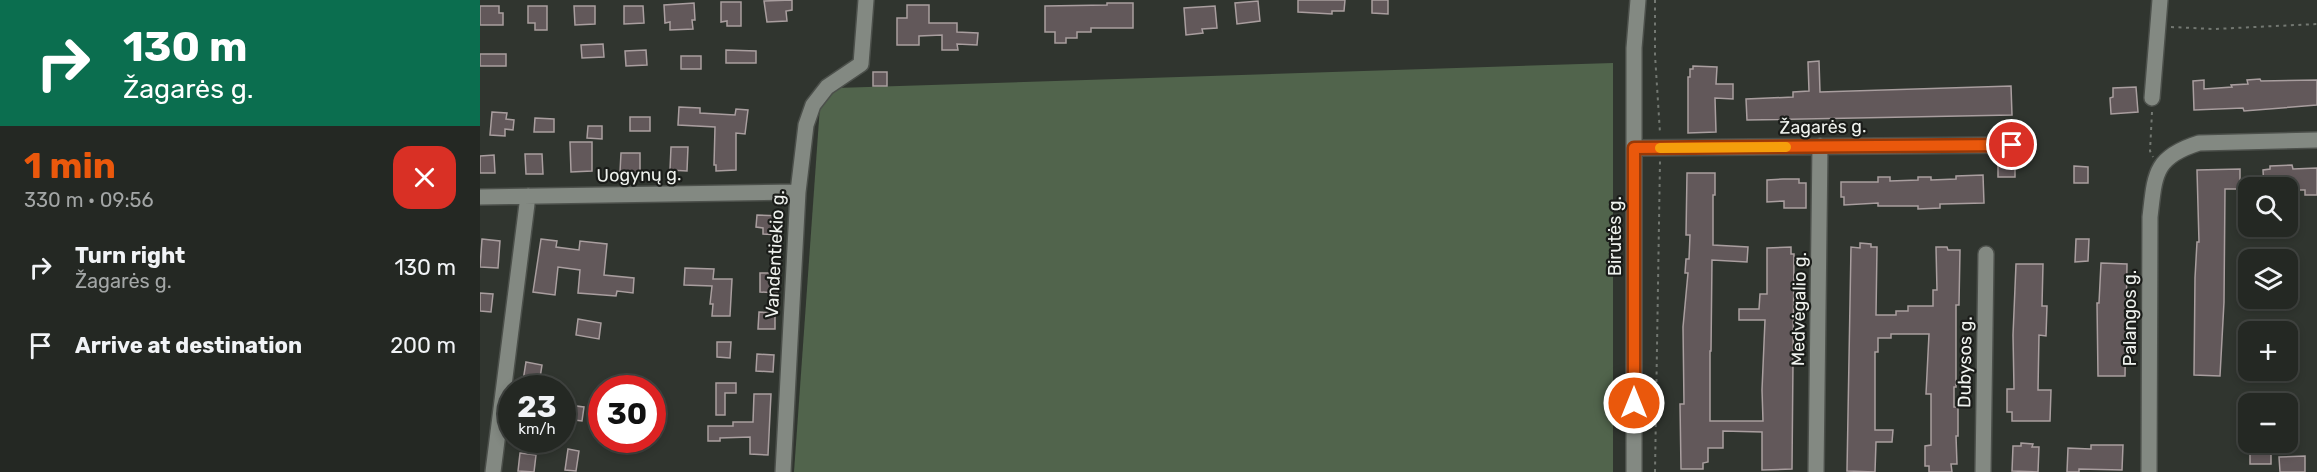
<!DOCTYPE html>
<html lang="en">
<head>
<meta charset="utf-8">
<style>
	body { margin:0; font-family:Rubik,sans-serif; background:#303430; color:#f1f3f6; height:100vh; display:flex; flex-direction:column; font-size:22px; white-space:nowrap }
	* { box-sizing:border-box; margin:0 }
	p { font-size:20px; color:#a3a6a6 }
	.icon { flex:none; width:33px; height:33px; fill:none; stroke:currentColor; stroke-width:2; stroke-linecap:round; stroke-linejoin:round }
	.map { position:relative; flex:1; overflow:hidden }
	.panel { display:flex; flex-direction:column; background:#242823; width:480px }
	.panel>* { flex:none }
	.guide { background:#0b6e4f; color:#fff; overflow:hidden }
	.controls { position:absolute; left:1758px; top:177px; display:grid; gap:12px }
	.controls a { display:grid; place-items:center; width:60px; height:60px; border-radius:12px; background:#242823; box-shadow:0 3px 9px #0003,0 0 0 2px #414441; font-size:30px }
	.speed { position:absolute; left:18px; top:375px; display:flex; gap:12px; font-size:30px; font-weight:700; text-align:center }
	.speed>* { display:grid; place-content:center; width:78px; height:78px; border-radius:50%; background:#242823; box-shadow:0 3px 9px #0003,0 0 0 2px #414441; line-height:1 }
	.speed small { font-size:15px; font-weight:400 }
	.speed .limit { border:9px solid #d22; background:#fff; color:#111 }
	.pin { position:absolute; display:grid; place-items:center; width:51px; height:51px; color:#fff; margin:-26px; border:3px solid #fff; border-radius:50%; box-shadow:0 2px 6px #0007 }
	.me { position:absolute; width:66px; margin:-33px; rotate:0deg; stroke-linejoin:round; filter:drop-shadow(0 0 4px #0008) }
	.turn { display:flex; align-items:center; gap:21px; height:126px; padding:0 24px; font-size:27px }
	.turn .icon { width:78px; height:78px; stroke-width:2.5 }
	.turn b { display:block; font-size:42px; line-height:51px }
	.round { display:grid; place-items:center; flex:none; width:63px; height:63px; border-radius:18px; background:#303430 }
	.headline { display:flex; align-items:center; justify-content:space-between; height:102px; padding:0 24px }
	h1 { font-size:36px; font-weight:700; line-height:45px; color:#ea580c }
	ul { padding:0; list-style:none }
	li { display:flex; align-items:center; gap:18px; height:78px; padding:0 24px }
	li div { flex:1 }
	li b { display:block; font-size:22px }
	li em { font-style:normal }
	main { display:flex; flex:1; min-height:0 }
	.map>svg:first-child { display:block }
</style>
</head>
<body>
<main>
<section class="panel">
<div class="guide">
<div class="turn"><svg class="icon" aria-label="right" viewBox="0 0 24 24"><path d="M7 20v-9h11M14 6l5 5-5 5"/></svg><div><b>130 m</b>Žagarės g.</div></div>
</div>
<div class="headline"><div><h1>1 min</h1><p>330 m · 09:56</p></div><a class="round" style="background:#d93025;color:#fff"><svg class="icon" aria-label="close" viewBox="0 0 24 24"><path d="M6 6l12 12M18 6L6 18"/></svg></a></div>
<ul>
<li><svg class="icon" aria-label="right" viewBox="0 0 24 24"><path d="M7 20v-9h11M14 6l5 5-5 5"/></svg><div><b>Turn right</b><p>Žagarės g.</p></div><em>130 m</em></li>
<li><svg class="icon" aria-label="arrive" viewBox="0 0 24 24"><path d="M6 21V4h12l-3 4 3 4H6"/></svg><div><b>Arrive at destination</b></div><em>200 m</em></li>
</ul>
</section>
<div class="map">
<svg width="1837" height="472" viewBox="0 0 1837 472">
	<rect width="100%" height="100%" fill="#30352f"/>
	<!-- green -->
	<path fill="#51644c" d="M1133 63V472H314L340 106 356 88Z"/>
	<!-- building -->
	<path fill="#62585a" stroke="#a99e9f" stroke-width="1.5" d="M312 0V10L306 11 307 21 287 22 284 1Z
		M818 0H865L864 11H852V14L818 12Z
		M892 0H908V14L892 13Z
		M778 1 780 21 757 24 755 3Z
		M241 2H261V26H247V21L241 22Z
		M214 3 215 20H212L213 29 190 30V22L185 23 184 5Z
		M627 3H653V28H611V32H597V38H586V43H575V32H565V6L627 5Z
		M427 5H449V23H477V32L498 33 497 45 477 44 478 50H462V35L439 36V45H417V18H427Z
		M0 6H19V13H23V25H0Z
		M48 6H67V30H55V23H48Z
		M94 6H115V24L95 25Z
		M144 6H163L164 23 144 24Z
		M735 6 737 28 722 29 723 33 706 35 704 8Z
		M123 44 124 57 102 58 101 45Z
		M166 50 167 65 146 66 145 51Z
		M246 50 276 51V63H246Z
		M0 54H26V66H0Z
		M201 56H221V69H201Z
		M1339 61 1340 92 1531 86 1532 115 1267 120 1266 99 1313 97V92L1329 91 1328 62Z
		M1213 66 1237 67 1236 84H1253V99L1235 98 1236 132 1208 133V77H1210V69H1213Z
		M393 72H407V86H393Z
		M1780 79 1781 81 1837 80V105L1764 111 1763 108 1714 110 1713 81 1724 80V89L1752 87 1751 85 1768 84 1767 80Z
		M1656 87 1658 112 1631 114 1630 98 1633 97V88Z
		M199 107 220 108V113L255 115 256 109 268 110 265 134 256 133V170L236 171V165H234L235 127 198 125Z
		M12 112 27 113 26 119 34 120 33 130 25 129V136L10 135Z
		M150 117H170V131H150Z
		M55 118 74 119V132H54Z
		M108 126H122V139L107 138Z
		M90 142H112V171L91 172Z
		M191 147H208L207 171 190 170Z
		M141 153H160V173L140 172Z
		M45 154H62L63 174H46Z
		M14 155 15 173H0V156Z
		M1518 163H1535V177H1518Z
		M1812 165 1813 169 1837 168V195H1825V190H1808V188H1784L1783 170 1790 169V166Z
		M1594 166 1608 167V183H1594Z
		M1760 169V189H1745L1744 302 1740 376 1714 375 1715 278 1717 242H1719L1717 170Z
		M1207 173H1235V195H1233V245L1268 247 1267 262 1232 260 1231 351H1230V421H1283L1282 390 1285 320H1259V309H1279L1280 294H1287V248L1311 247V254H1314L1312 469 1282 470V432L1243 431V448H1228V462L1223 463V469H1201L1200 404H1204L1203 327 1208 273H1205L1206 259H1209L1210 235H1206Z
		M1503 175 1504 203 1462 204H1460V208L1438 209V206H1398V203L1364 205V197H1361V182H1398V177H1410V181L1438 180V177H1451V180L1476 179V176Z
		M1303 179H1319V183H1326V208H1304V201L1287 202V180Z
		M277 215 302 216 301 235 283 234V228L276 227Z
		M2 239 20 241 18 268 0 267Z
		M61 239 77 241 76 247 99 250 100 241 127 244 124 275 154 278 153 293 137 291 136 296 98 293 100 270 78 267 75 295 53 292Z
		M1596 239H1609L1608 261 1595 262Z
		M1380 243 1391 244V247H1397L1396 315H1416V311H1428V306H1453V290H1457L1456 247H1467L1468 250H1480L1479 305H1476V387H1474V407H1478V436H1476L1477 464H1471L1472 472H1449V466H1445V446L1451 445V394H1446L1449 334H1411V338H1398V352H1395V430H1413L1412 442H1396L1395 472 1367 471 1371 247 1380 248Z
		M1621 263 1647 264 1645 376H1618L1617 303H1619Z
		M1536 264H1563L1562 306H1567L1566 336 1559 335 1558 390H1571L1570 421H1532V412H1527V389H1534L1533 335Z
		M205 268 234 269 233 279H252L250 316H232L233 304H230L232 286 204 285Z
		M280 273H298L297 293 280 292Z
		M0 293 13 294 11 312 0 311Z
		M279 312 295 313V329H278Z
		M98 319 121 323 119 339 96 335Z
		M237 342H251L250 358 237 357Z
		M277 354 294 355 293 372 276 371Z
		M46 362 62 365 59 384 43 381Z
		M236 383H256V393H245V415H236Z
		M274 394H291L288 455 270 454V437L240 438V441H228V426H253V422H273Z
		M88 405 104 407 102 421 86 419Z
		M1541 443 1553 444 1552 447H1559L1558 472 1532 471 1533 446H1541Z
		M1611 445H1643L1642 470 1599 469V472H1587L1588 448 1611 449Z
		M88 449 99 451 96 471 85 470Z
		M1770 451H1791V464H1770Z
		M40 453 56 455 54 472 38 471Z
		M1825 456V472H1800L1799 457Z"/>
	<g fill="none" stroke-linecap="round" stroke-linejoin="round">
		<!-- minor casing -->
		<g stroke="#4c504b" stroke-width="18">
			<path id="minor" d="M1672 98 1680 0
				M1154 148 1531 145
				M0 197 318 192
				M13 472 48 196
				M303 472 318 192 326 125 333 105 347 87 381 64 386 0
				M1154 472V48L1158 0
				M1336 472 1340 146
				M1503 472 1506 254
				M1669 472 1670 217C1675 174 1674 157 1719 143L1837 140"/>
		</g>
		<!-- path -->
		<path stroke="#737872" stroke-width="2" stroke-dasharray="3 4.5" stroke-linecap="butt" d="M1175 0V55L1180 133
			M1691 27 1734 29 1837 24
			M1672 112 1670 151 1673 157
			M1175 472 1180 160"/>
		<!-- minor -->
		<use href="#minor" stroke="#838982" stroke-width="15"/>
	</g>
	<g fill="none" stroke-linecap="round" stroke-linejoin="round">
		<!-- route casing -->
		<g stroke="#983908" stroke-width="15">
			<path id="route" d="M1154 403V148L1532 145"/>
		</g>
		<!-- route -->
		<use href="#route" stroke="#ea580c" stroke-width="10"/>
		<!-- slow -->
		<path stroke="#f59e0b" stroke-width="10" d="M1180 148 1306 147"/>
	</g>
	<g text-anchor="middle" stroke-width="4.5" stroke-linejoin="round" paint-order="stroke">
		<!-- street labels -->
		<g font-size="18" fill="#eff2ee" stroke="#1a1c19">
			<text transform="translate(1343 127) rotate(-1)" y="6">Žagarės g.</text>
			<text transform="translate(159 175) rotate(-1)" y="6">Uogynų g.</text>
			<text transform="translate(1135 236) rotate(-90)" y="6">Birutės g.</text>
			<text transform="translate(295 254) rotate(-87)" y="6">Vandentiekio g.</text>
			<text transform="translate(1319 309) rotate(-89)" y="6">Medvėgalio g.</text>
			<text transform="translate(1650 318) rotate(-90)" y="6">Palangos g.</text>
			<text transform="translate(1485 362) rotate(-89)" y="6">Dubysos g.</text>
		</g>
	</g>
</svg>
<div class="controls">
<a><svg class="icon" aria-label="search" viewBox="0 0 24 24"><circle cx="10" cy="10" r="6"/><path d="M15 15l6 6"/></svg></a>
<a><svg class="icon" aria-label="layers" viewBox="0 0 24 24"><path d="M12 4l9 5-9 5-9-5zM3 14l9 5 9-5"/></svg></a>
<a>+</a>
<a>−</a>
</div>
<div class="speed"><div>23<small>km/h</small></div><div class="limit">30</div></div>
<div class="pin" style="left:1532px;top:145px;background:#d93025"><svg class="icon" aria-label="arrive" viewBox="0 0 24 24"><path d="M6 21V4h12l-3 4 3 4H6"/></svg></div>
<svg class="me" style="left:1154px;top:403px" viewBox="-20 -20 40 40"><circle r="17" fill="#ea580c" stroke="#fff" stroke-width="3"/><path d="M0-11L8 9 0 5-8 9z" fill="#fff"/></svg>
</div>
</main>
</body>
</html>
